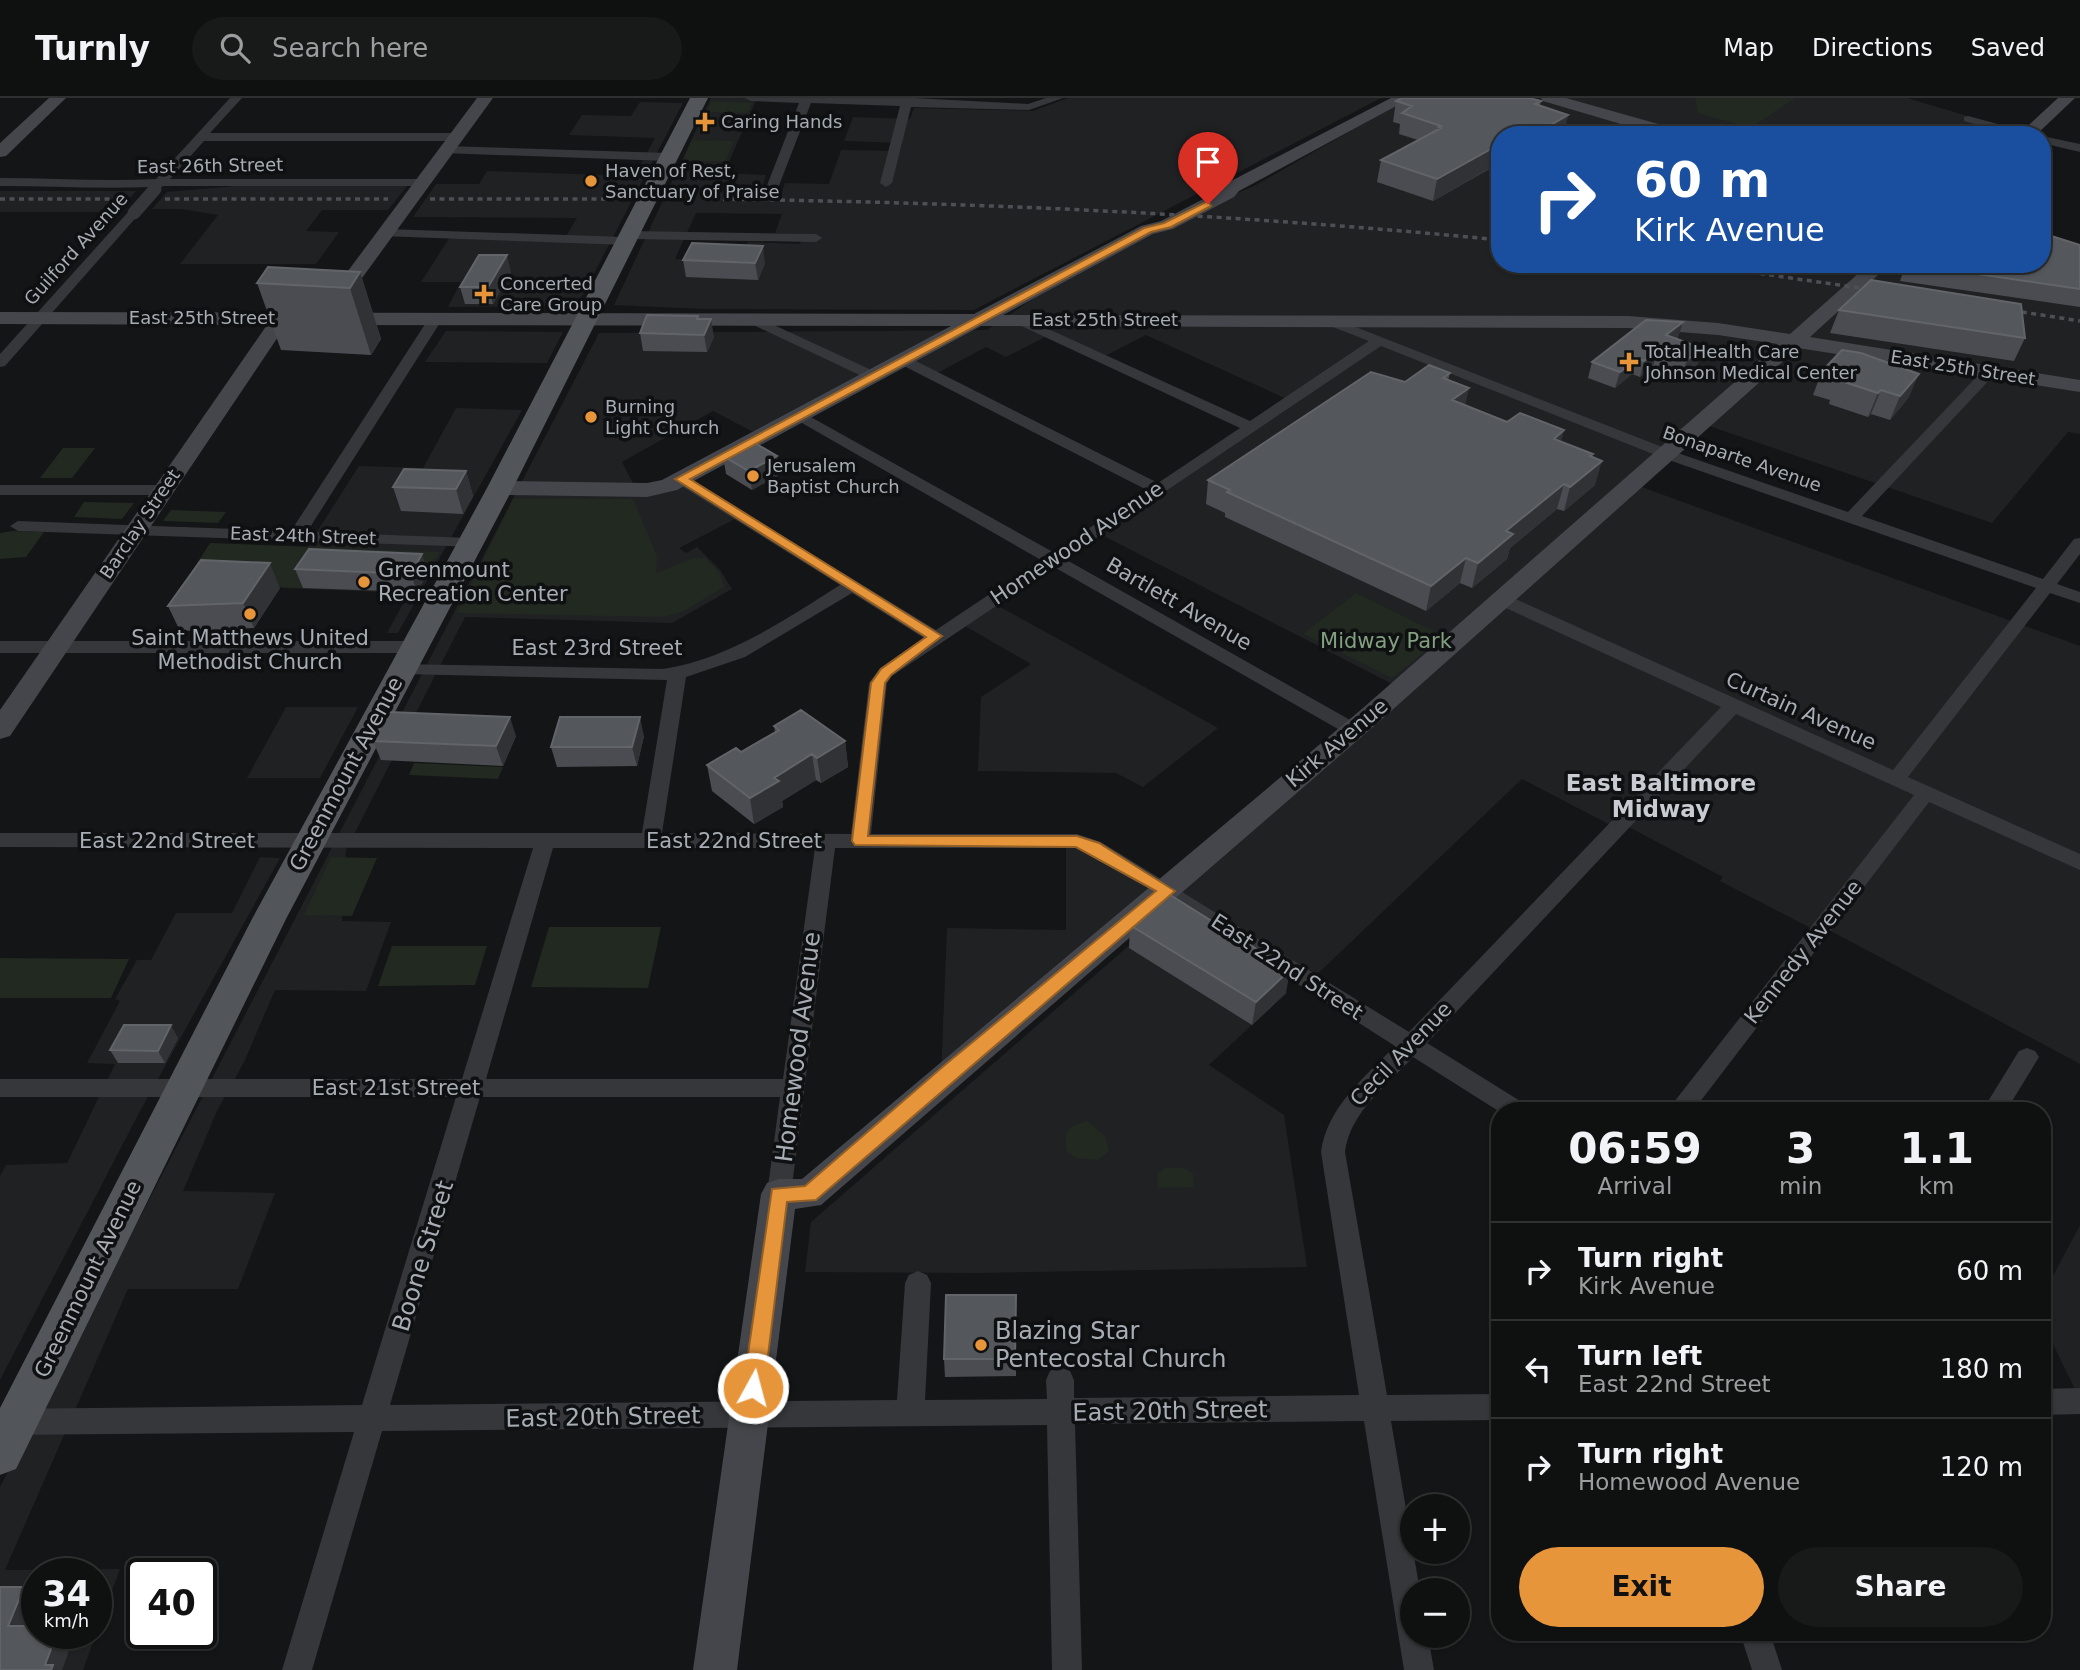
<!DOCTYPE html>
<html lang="en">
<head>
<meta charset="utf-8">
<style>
	body { margin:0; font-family:"DejaVu Sans",sans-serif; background:#181919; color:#f1f3f6; height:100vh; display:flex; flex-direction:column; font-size:26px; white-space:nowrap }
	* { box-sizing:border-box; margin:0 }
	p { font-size:23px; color:#9b9d9f }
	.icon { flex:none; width:38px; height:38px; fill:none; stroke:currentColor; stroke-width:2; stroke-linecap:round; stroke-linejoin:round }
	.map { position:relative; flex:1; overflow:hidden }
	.drawer { position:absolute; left:1491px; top:1004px; width:560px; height:539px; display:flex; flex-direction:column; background:#0f1010; border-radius:28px; box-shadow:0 2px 5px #0004,0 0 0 2px #2f3030 }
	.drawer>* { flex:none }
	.hud { position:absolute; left:1491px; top:28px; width:560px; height:147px; border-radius:28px; box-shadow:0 2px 5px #0004,0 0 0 2px #2f3030; background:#1a4fa0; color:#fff; overflow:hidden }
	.buttons { position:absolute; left:1400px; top:1396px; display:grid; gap:14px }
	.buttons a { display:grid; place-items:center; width:70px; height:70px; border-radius:50%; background:#0f1010; box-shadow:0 2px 5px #0004,0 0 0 2px #2f3030; font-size:35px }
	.speed { position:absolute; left:21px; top:1460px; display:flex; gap:14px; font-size:35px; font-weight:700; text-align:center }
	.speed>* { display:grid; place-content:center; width:91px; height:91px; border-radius:50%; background:#0f1010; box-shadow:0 2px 5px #0004,0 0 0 2px #2f3030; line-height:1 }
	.speed small { font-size:18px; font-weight:400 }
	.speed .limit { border:4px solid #111; border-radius:10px; background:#fff; color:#111 }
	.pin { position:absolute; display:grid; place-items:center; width:60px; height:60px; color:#fff; margin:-72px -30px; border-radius:50% 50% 50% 0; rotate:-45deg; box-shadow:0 0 7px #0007 }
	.pin .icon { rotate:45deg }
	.me { position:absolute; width:77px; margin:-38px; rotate:7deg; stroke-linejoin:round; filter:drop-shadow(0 0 5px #0008) }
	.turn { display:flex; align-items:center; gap:24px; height:147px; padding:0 28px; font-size:32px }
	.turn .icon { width:91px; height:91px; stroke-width:2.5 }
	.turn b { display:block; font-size:49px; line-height:60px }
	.eta { display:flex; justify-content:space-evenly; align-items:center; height:119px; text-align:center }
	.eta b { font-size:42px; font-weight:700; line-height:49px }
	.primary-button { display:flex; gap:14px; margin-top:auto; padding:14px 28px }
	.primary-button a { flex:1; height:80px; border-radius:42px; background:#e7953b; color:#111; font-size:28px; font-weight:700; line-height:80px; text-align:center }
	.primary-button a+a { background:#181919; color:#f1f3f6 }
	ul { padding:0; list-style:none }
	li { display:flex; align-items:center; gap:21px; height:98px; padding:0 28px; border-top:2px solid #2f3030 }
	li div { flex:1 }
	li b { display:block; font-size:26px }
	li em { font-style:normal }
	header { display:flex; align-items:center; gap:42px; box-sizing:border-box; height:98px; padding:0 35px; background:#0f1010; border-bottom:2px solid #2f3030 }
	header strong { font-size:33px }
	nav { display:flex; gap:38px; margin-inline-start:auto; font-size:24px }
	.search { width:490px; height:63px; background:#181919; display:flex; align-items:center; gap:18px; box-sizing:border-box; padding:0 24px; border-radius:38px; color:#9b9d9f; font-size:26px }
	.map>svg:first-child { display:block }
</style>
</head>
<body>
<header>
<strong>Turnly</strong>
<div class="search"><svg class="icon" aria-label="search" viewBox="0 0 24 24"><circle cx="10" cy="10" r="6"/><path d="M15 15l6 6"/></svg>Search here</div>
<nav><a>Map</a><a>Directions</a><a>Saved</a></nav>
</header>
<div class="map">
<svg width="2080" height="1572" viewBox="0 0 2080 1572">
	<rect width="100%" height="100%" fill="#141516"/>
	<!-- built -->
	<path fill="#202123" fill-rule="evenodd" d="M711 0H757L724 75 766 77 761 93 782 94 785 85 829 86 841 52 900 53 902 45 844 43 853 19 910 21 914 10 1033 13 1068 0H1381L974 212 704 211 614 207ZM696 115 782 116 775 135 803 136 800 146 748 144 740 163 675 161Z
		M1408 0H1907L2028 36 1500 37V166H2042L2080 154V336L2068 334 1992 425 1706 327 1636 387 2080 548V966L1829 832 1824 837 1720 783 1723 779 1623 726 1618 731 1522 681 1309 884 1166 796 941 979 947 830 1066 832V745L1087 746 1163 794 1404 592 1098 435 1291 303 1146 237 1101 260 1053 235 1006 259 986 249 930 279 902 265 763 339 713 313 622 364 636 391 680 383 739 419 679 450 686 455 697 449 720 472 732 491 672 525 465 519 346 752 342 823 391 824 366 893 275 892 244 964 217 1013 183 1093 275 1095 238 1191H128L5 1472 120 1471 83 1572H0V1389L599 235 987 232 1074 173 1145 135 1256 87ZM37 1475H96V1535H37Z
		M640 4 683 5 577 208 448 209 461 184H421L450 139 563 143 577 120 413 119 436 86H479L487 73 634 78 655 40 569 37 582 17 631 18Z
		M236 88H407L388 112H322L306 133 339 134 316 166H180L218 117 181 111H152L167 94Z
		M0 93H136L118 114H0Z
		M446 233 563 234 547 265 425 264Z
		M456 310 522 312 398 535H387L409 495 281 490 359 368 423 370Z
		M989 503 1064 544 1218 630 1143 689 1116 675 978 673 981 599 1031 566 958 524Z
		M286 609H358L320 680H247Z
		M260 759 280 760 138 1017 0 1282V1078L6 1067 67 1065 115 966 87 965 120 903 115 901 137 862H151L176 815H232Z
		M1163 818 1287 894 1209 967 1284 1017 1307 1169 980 1175 805 1174 811 1124Z
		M2080 1127V1302L2042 1223V1180L2054 1176Z"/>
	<!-- green -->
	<path fill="#212921" d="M1695 0H1795L1751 30 1698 15Z
		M712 3 752 5 747 15 706 14Z
		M692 42H693L734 43 725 63H683Z
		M63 350H95L72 380H40Z
		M513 401H633L657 458 656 475 693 460H706L720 476 724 489 682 514 662 519 457 515Z
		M84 404 134 405 122 421 74 419Z
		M171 412 226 414 218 425 163 423Z
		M13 433 44 434 26 459 0 461V435Z
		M210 445 440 454 428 474 316 470 303 490 185 484Z
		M1356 495 1444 538 1392 580 1303 536Z
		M414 665 503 669 498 681 409 677Z
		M331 759 377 760 352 818 304 817Z
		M549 829H661L648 890 531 889Z
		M392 848H487L475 887 378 888Z
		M0 860 129 861 111 900H0Z
		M1087 1023 1105 1038 1109 1053 1098 1062 1075 1060 1066 1052V1035L1074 1027Z
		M1165 1070H1184L1193 1076 1194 1089 1158 1090 1157 1075Z"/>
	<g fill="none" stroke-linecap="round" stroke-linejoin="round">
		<!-- street -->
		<path fill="#36373b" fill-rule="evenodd" d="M230 0H242L210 35H456L462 39 456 43H204L170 81H426L428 84 422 88H163L156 93 150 89C99 91 50 88 0 88V80C53 80 104 84 156 81Z
			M745 0H914L1028 6 1046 0H1063L1029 12 911 9 892 85 886 89 880 85 900 8 811 5 778 90 772 94 766 90 799 5 751 3Z
			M1968 18 2031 35 2033 37H2013L1964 23V19Z
			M2042 38 2080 46V54L2042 45Z
			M446 48 669 55 675 59 669 63 442 55V49Z
			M130 112 140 115 5 268 0 269V256Z
			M386 131 625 139V134L630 133 816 136 822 140 816 144 632 141V146L627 147 381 138 380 135Z
			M436 216 443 220 307 434 471 440 479 445 477 449 18 433 10 428 18 423 291 433 429 220Z
			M752 217 878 275 880 278 873 282 868 281 747 224V218Z
			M1020 218 1250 323 1369 243 1325 226V220L1330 219 1675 354 1848 414 1984 271H1994V277L1862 418 2043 481 2074 441 2080 440V456L2057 486 2080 494V505L2050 495 1908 679 2080 756V772L1929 704 1693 1013H1667L1914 697 1736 616 1427 945 1525 1006 1529 1013 1500 1014 1413 959C1387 987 1350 1014 1345 1054L1387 1297 1500 1296V1322L1391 1323 1420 1493H1412V1538H1428L1434 1572H1404L1364 1323 1075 1326 1082 1572H1052L1047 1327 382 1333 312 1572H282L354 1334 0 1337V1311L362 1307 456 999H0V981H462L533 750 0 749V735H642L667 582 403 576 397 574 394 570 397 566 663 571C730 560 783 523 840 487L675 384V378L681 376 936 532 1041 462 795 321 792 318 800 313 1053 454 1147 392 898 265V259H908L1158 385 1240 330 1015 225 1013 222ZM1381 248 1663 360 2036 490 1893 672 1509 498H1497L1494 502 1497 506 1721 609 1409 934 1101 744 1077 736H871L887 585 892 578 1054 469 1345 635H1359L1362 631 1359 627 1065 461ZM852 495 924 540 880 570 869 585 851 736 662 735 686 579 745 559ZM553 750H815L783 981H486ZM835 750H1076L1146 789 1395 948C1365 979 1327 1009 1321 1054L1359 1297 1074 1300V1282L1070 1273 1060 1269 1050 1273 1046 1282 1047 1301 925 1302 931 1185 927 1177 918 1173 909 1177 905 1185 897 1302 390 1307 480 999H780L767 1096 770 1103 779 1107 788 1103 791 1096Z
			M0 387H163L171 392 163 397H0Z
			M0 543H414L423 549 414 555H0Z
			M2027 950 2035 953 2039 959 2006 1013H1982L2019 953Z
			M2080 1290V1316L2042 1317V1291Z
			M1740 1535H1770L1782 1572H1752Z"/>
		<!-- secondary -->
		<path fill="#44464b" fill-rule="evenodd" d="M49 0H66L6 58 0 59V45Z
			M477 0H493L341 209H327L324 205 327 201Z
			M1391 0H1411L1239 93 1234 99 1173 131 1153 136 1003 217 1628 218 1718 225 1790 236 1869 166H1890L1810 239 2080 282V294L1798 250 1381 622 821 1107 795 1111 737 1572H693L761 1096 767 1085 779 1081H802L1363 610 1778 246 1718 237 1628 230 981 228 677 392 647 399 500 397 489 390 500 383 647 385 662 382 951 228 286 227 10 638 0 641V612L267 227 0 226V214L974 216 1141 128 1161 123 1209 98 1205 94 1208 90 1227 85Z
			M1541 0H1566L1683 33 1685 37H1658L1543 3Z
			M2058 0H2075L2036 37H2018Z"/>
		<!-- primary -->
		<path fill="#52555a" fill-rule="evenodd" d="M690 0H708L513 390 286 821 16 1371 0 1377V1310L252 821 487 390Z"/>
		<!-- rail -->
		<path stroke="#4d4f54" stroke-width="3.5" stroke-dasharray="5 4.5" stroke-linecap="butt" d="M0 101H127
			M165 101H388
			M430 101H625
			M704 101C970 104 1235 116 1500 142
			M1694 166 1881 193
			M2003 211 2080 223"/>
		<!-- street-bridge -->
		<path stroke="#36373b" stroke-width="13" d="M134 115 155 91"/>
	</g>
	<!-- wall -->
	<path fill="#4a4c51" d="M1396 3H1541L1540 8 1500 37V65L1433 103 1377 84 1381 62 1418 42 1399 36 1400 26 1393 24Z
		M2080 147V209L1900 183 1906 166Z
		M683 162 765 165 758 182 686 179Z
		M360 174 381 241 371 257 281 252 257 185Z
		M511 174 493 206H465L460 189Z
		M1839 212 2025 240 2014 263 1830 235Z
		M698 218 699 221 714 239 707 254 643 253 640 235Z
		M1683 224 1677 241 1702 250 1697 267 1682 279 1653 268 1640 279 1632 276 1615 290 1588 280 1592 264Z
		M1822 273 1909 299 1890 322 1871 316 1868 319 1829 306 1830 302 1813 297Z
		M1450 275 1448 282 1465 307 1593 356 1592 359 1595 387 1564 413 1557 411 1510 450 1507 461 1472 490 1460 485 1426 513 1225 419V415L1206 406 1208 382Z
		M723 358H777L779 377 752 392 726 376Z
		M466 373 473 398 463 416 401 413 393 389Z
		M295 471 428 474 417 494 303 490Z
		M280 490 254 530 180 533 168 508Z
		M774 628 845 643 848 669 821 685 816 682 782 703 783 709 754 726 712 693 707 667 741 654 775 634Z
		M516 638 503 668 381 662 373 643Z
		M644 638 637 668 557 669 551 649Z
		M1130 827 1286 895 1252 927 1129 850Z
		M178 940 165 965H118L110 952Z
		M1016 1197V1278L945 1279 944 1261Z"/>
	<!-- shaded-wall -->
	<path fill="#303235" d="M1568 17 1564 37H1533Z
		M1500 46 1499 65 1433 103 1437 81Z
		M763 148 765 165 758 182 755 165Z
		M507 157 511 174 493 206 488 189Z
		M360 174 381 241 371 257 350 190Z
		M711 221 714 239 707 254 704 237Z
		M1683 224 1678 240 1662 253 1666 237Z
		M1702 250 1697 267 1682 279 1687 262Z
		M1658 252 1653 268 1640 279 1644 263Z
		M1637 260 1632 276 1615 290 1620 274Z
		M1919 276 1909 299 1890 322 1900 298Z
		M1469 290 1464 314 1452 302Z
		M1881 292 1871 316 1868 319 1878 295Z
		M1564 332 1558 357 1554 341Z
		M1593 356 1588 374 1602 363 1595 387 1564 413 1570 389 1590 358Z
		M777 358 779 377 752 392 749 373Z
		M466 373 473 398 463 416 456 391Z
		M1564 386 1557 411 1510 450 1507 461 1472 490 1478 465 1506 433Z
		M422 456 428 474 417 494 411 476Z
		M1466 460 1460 485 1426 513 1431 488Z
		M270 465 280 490 254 530 243 505Z
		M510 619 516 638 503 668 496 648Z
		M640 619 644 638 637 668 632 649Z
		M845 643 848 669 821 685 817 660Z
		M812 656 816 682 782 703 783 709 754 726 750 700 774 680Z
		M1290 872 1286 895 1252 927 1256 904Z
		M171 927 178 940 165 965 158 953Z
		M24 1489 37 1499V1506L23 1540 8 1528Z
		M57 1535H69L74 1539 62 1572H51L45 1567Z"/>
	<!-- building -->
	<path fill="#54575b" stroke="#616469" stroke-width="2" d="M1402 0H1529L1541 3 1535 6 1568 17 1533 37H1500V46L1437 81 1381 62 1441 30 1439 29 1441 28 1402 15 1412 8 1396 3Z
		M2042 135 2080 147V191L1909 166H2042Z
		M692 145 763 148 755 165 683 162Z
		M479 157H507L488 189H460Z
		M268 169 360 174 350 190 257 185Z
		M1871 182 2021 206 2025 240 1839 212Z
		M647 217 698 218 697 221H711L704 237 640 235Z
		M1646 222 1683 224 1666 237 1702 250 1687 262 1658 252 1644 263 1637 260 1620 274 1592 264Z
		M1842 252 1861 255 1919 276 1900 298 1881 292 1878 295 1838 282 1841 279 1822 273Z
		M1429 267 1450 275 1443 280 1469 290 1452 302 1507 324 1520 315 1564 332 1554 341 1593 356 1590 358 1602 363 1570 389 1564 386 1506 433 1513 436 1478 465 1466 460 1431 488 1227 394 1230 392 1208 382 1371 274 1405 284Z
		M753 344 777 358 749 373 723 358Z
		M404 371 466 373 456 391 393 389Z
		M309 451 422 456 411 476 295 471Z
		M201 462 270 465 243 505 168 508Z
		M801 612 845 643 817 660 812 656 774 680 779 683 750 700 707 667 736 650 741 654 779 632 774 628Z
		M389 614 510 619 496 648 373 643Z
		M560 619H640L632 649H551Z
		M1167 795 1290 872 1256 904 1130 827Z
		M124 927H171L158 953 110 952Z
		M946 1197H1016L1015 1261H944Z
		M0 1489H24L8 1528H37V1535H57L45 1567H53L51 1572H0Z"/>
	<!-- route -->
	<path fill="#e7953b" stroke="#966126" stroke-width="2" d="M1208 103 1211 108 1171 129 1151 134 690 381 942 538 891 577 885 585 868 738H1077L1099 745 1175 793 816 1102 787 1104 764 1290 761 1296 753 1299 746 1296 743 1290 772 1091 805 1088 946 966 1156 793 1076 749 855 747 852 743 871 585 881 571 926 539 675 381 1144 130 1164 125Z"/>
	<!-- markers -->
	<g fill="#e7953b" stroke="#0f1011" stroke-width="2.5">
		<path d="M701.5 13.5h7v7h7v7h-7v7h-7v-7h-7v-7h7z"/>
		<circle cx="591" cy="83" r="7"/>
		<path d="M480.5 185.5h7v7h7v7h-7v7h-7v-7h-7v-7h7z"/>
		<path d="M1625.5 253.5h7v7h7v7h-7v7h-7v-7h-7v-7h7z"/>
		<circle cx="591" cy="319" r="7"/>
		<circle cx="753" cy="378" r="7"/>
		<circle cx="364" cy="484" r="7"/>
		<circle cx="250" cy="516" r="7"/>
		<circle cx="981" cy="1247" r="7"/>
	</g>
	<g text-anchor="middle" stroke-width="7" stroke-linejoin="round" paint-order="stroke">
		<!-- far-poi labels -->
		<g font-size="18" fill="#a7adb5" stroke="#0f1011" text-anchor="start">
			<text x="721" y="30">Caring Hands</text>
			<text x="605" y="79">Haven of Rest,<tspan x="605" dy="21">Sanctuary of Praise</tspan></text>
			<text x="500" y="192">Concerted<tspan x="500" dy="21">Care Group</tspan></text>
			<text x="1645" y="260">Total Health Care<tspan x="1645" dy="21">Johnson Medical Center</tspan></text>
			<text x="605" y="315">Burning<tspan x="605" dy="21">Light Church</tspan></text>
			<text x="767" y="374">Jerusalem<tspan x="767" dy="21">Baptist Church</tspan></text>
		</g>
		<!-- far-street labels -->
		<g font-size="18" fill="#a7adb5" stroke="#0f1011">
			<text transform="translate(210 68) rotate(-1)" y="6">East 26th Street</text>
			<text transform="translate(76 151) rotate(-48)" y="6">Guilford Avenue</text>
			<text x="202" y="226">East 25th Street</text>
			<text x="1105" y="228">East 25th Street</text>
			<text transform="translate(1963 270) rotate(9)" y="6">East 25th Street</text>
			<text transform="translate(1742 361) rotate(19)" y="6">Bonaparte Avenue</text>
			<text transform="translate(140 426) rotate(-56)" y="6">Barclay Street</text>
			<text transform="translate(303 438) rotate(2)" y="6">East 24th Street</text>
		</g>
		<!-- street labels -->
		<g font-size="21" fill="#a7adb5" stroke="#0f1011">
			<text transform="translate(1077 445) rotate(-34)" y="7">Homewood Avenue</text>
			<text transform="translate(1179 506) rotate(30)" y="7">Bartlett Avenue</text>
			<text x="597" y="557">East 23rd Street</text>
			<text transform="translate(1801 613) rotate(24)" y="7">Curtain Avenue</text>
			<text transform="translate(1337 645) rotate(-40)" y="7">Kirk Avenue</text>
			<text transform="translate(346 676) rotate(-62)" y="7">Greenmount Avenue</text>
			<text x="167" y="750">East 22nd Street</text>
			<text x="734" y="750">East 22nd Street</text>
			<text transform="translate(1803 854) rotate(-52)" y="7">Kennedy Avenue</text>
			<text transform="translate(1287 869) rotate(33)" y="7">East 22nd Street</text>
			<text transform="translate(1401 956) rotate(-46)" y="7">Cecil Avenue</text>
			<text x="396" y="997">East 21st Street</text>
			<text transform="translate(88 1181) rotate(-64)" y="7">Greenmount Avenue</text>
		</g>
		<!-- poi labels -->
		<g font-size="21" fill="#a7adb5" stroke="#0f1011" text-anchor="start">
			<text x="378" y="479">Greenmount<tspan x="378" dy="24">Recreation Center</tspan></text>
			<text x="250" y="547" text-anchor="middle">Saint Matthews United<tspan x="250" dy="24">Methodist Church</tspan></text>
		</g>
		<!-- park labels -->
		<g font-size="21" fill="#829f7f" stroke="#0f1011">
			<text x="1386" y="550">Midway Park</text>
		</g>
		<!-- neighbourhood labels -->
		<g font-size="23" font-weight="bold" fill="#c8ccd2" stroke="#0f1011">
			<text x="1661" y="693">East Baltimore<tspan x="1661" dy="26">Midway</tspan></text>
		</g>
		<!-- near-street labels -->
		<g font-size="24" fill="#a7adb5" stroke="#0f1011">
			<text transform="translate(798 949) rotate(-83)" y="8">Homewood Avenue</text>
			<text transform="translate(423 1158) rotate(-73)" y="8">Boone Street</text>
			<text transform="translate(1170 1313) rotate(-1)" y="8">East 20th Street</text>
			<text transform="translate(603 1319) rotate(-1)" y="8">East 20th Street</text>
		</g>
		<!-- near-poi labels -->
		<g font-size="24" fill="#a7adb5" stroke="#0f1011" text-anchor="start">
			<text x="995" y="1241">Blazing Star<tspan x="995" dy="28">Pentecostal Church</tspan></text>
		</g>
	</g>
</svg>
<div class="buttons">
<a>+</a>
<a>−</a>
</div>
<div class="speed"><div>34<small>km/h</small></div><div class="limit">40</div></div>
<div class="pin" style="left:1208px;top:106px;background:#d93025"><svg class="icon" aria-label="arrive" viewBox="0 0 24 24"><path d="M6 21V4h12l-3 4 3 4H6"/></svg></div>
<svg class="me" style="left:753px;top:1290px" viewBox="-20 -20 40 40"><circle r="17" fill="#e7953b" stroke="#fff" stroke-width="3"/><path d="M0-11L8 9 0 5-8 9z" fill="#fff"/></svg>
<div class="hud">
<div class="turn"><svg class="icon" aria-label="right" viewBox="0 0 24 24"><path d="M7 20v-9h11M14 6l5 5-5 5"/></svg><div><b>60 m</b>Kirk Avenue</div></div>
</div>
<section class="drawer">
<div class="eta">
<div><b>06:59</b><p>Arrival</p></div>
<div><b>3</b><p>min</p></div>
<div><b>1.1</b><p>km</p></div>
</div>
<ul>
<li><svg class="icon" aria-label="right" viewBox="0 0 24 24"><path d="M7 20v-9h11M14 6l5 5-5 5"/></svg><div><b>Turn right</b><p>Kirk Avenue</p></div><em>60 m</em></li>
<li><svg class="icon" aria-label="left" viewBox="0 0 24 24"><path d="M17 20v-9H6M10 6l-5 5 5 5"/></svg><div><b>Turn left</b><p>East 22nd Street</p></div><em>180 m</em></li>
<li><svg class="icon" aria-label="right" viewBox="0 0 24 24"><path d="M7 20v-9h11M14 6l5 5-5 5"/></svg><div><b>Turn right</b><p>Homewood Avenue</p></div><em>120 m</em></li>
</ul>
<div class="primary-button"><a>Exit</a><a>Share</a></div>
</section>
</div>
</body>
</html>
